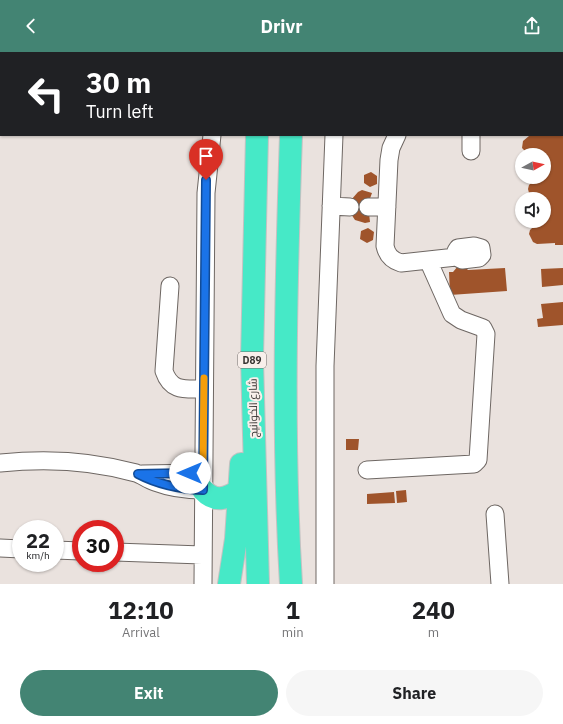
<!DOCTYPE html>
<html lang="en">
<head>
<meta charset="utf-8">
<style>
	body { margin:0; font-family:"IBM Plex Sans",Cairo,sans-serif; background:#f6f6f6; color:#202124; height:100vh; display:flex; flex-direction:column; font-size:15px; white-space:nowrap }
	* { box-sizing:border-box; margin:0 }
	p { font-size:13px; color:#757577 }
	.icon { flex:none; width:22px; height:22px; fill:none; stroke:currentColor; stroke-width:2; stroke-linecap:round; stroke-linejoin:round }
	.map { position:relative; height:532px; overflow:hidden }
	.drawer { display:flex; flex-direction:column; background:#fff; flex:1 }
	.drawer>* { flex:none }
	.banner { position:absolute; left:0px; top:0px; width:563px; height:84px; box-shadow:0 1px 3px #0004; background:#202124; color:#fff; overflow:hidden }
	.needle { width:26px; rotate:82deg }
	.tools { position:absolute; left:515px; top:96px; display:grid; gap:8px }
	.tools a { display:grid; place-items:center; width:36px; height:36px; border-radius:50%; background:#fff; box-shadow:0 1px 3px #0004; font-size:20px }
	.speed { position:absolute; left:12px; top:468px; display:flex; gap:8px; font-size:20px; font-weight:700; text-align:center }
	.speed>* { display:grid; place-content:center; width:52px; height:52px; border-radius:50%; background:#fff; box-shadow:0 1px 3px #0004; line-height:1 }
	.speed small { font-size:10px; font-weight:400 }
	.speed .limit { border:6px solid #d22; background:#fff; color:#111 }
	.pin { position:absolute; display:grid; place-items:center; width:34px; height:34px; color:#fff; margin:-41px -17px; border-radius:50% 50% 50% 0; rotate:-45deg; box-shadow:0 0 4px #0007 }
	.pin .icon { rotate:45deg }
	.me { position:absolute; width:44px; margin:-22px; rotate:270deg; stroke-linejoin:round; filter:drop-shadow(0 0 3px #0008) }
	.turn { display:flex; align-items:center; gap:14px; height:84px; padding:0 20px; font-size:18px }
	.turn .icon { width:52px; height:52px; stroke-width:2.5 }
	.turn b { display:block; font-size:28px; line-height:34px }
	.eta { display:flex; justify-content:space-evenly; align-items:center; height:68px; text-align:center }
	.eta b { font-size:24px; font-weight:700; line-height:28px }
	.cta { display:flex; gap:8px; margin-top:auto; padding:8px 20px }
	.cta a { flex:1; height:46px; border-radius:24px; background:#438473; color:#fff; font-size:16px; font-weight:700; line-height:46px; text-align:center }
	.cta a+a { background:#f6f6f6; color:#202124 }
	header { display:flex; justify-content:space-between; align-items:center; height:52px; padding:0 20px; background:#438473; color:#fff; font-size:18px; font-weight:700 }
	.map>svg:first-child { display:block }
</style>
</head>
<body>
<header><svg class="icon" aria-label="back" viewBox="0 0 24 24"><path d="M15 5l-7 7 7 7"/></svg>Drivr<svg class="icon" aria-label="share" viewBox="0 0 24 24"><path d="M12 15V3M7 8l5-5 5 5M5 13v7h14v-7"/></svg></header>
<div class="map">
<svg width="563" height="532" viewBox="0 0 563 532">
	<rect width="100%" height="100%" fill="#eae2de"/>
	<!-- building -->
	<path fill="#9f542b" d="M563 83V193H555V191L537 192 533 190 529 182 530 178 535 173V169H544V147H533L529 141 528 137 529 133 535 127V125H544V103L528 102 522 96 523 89 529 84Z
		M371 120 377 124V132L370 135 364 131V123Z
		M362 138 372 141 368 152 370 170 365 171 355 168 351 162V148L358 140Z
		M368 176 374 180 373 188 367 191 360 187 361 179Z
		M458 214H464L468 218 505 216 507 239 450 243 449 220H453Z
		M563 216V233L542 235 541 217Z
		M563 250V273L538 275 537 267 543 266 541 252Z
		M346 387H359L358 398H346Z
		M406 438 407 450 397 451 396 439Z
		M394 440 395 451 367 452V442Z"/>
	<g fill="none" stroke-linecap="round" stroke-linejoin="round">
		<!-- minor casing -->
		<g stroke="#6e6763" stroke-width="19">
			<path id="minor" d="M220 0V1
				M338 1V0
				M562 6H563
				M397 83 391 96 389 108 385 194C387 203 391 208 401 211L456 205
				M471 83V99
				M331 154 350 155
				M368 155H387
				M474 194 481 196 482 203 479 206 462 208 456 205V199L458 196Z
				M170 234 164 319C171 340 185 337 204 337
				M0 411C47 406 90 408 136 421 142 423 148 428 155 430 171 436 186 438 203 438
				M367 418 474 412 478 408 486 282 483 276 461 268 452 262 428 208
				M142 422 203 421
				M495 462 500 532
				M0 496 21 497
				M55 498 81 499
				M115 500 202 503
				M203 532 206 141 212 83
				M325 532V314L334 83"/>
		</g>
		<!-- highway casing -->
		<g stroke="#c3c2c2" stroke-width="24">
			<path id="highway" d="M260 1V0
				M294 1V0
				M257 83 252 307 258 532
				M203 438C215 451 226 447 240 438
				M229 532 236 487 241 412
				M291 532C282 383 286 232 291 83"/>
		</g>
		<!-- minor -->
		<use href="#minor" stroke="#fff" stroke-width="17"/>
		<!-- highway -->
		<use href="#highway" stroke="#46e9c7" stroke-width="22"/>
	</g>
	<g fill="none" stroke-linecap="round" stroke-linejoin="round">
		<!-- route casing -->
		<g stroke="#114b97" stroke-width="10">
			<path id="route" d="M190 421 138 422C159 433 179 437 203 438L206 128"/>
		</g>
		<!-- route -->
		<use href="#route" stroke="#1a73e8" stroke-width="7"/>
		<!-- slow -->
		<path stroke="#f59e0b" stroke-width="7" d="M203 412 204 326"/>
	</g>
	<g text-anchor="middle" stroke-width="4" stroke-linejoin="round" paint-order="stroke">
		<!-- shield labels -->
		<rect fill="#f8efeb" stroke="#716c6a" stroke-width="1" x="238" y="300" width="28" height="16" rx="3"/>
		<g font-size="10" font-weight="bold" fill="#373432">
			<text x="252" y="312">D89</text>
		</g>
		<!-- street labels -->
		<g font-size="11" fill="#373432" stroke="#f8efeb">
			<text transform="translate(253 356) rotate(-91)" y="4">شارع الخوانيج</text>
		</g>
	</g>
</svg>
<div class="tools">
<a><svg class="needle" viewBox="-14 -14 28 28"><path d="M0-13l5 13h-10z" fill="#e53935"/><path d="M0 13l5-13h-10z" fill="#757577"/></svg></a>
<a><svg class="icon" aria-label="sound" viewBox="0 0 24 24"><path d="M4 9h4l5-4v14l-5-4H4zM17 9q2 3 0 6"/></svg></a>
</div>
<div class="speed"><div>22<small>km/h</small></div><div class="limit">30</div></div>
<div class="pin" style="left:206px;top:128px;background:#d93025"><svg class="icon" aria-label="arrive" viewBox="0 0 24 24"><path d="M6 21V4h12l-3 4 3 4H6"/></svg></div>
<svg class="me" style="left:190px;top:421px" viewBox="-20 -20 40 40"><circle r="19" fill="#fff"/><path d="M0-13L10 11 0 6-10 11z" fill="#1a73e8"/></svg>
<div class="banner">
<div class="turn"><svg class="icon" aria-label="left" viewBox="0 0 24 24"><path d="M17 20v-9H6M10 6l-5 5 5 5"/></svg><div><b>30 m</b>Turn left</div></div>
</div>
</div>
<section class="drawer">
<div class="eta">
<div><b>12:10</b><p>Arrival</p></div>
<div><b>1</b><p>min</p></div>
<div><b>240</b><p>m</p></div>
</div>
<div class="cta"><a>Exit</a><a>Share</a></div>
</section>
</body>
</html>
